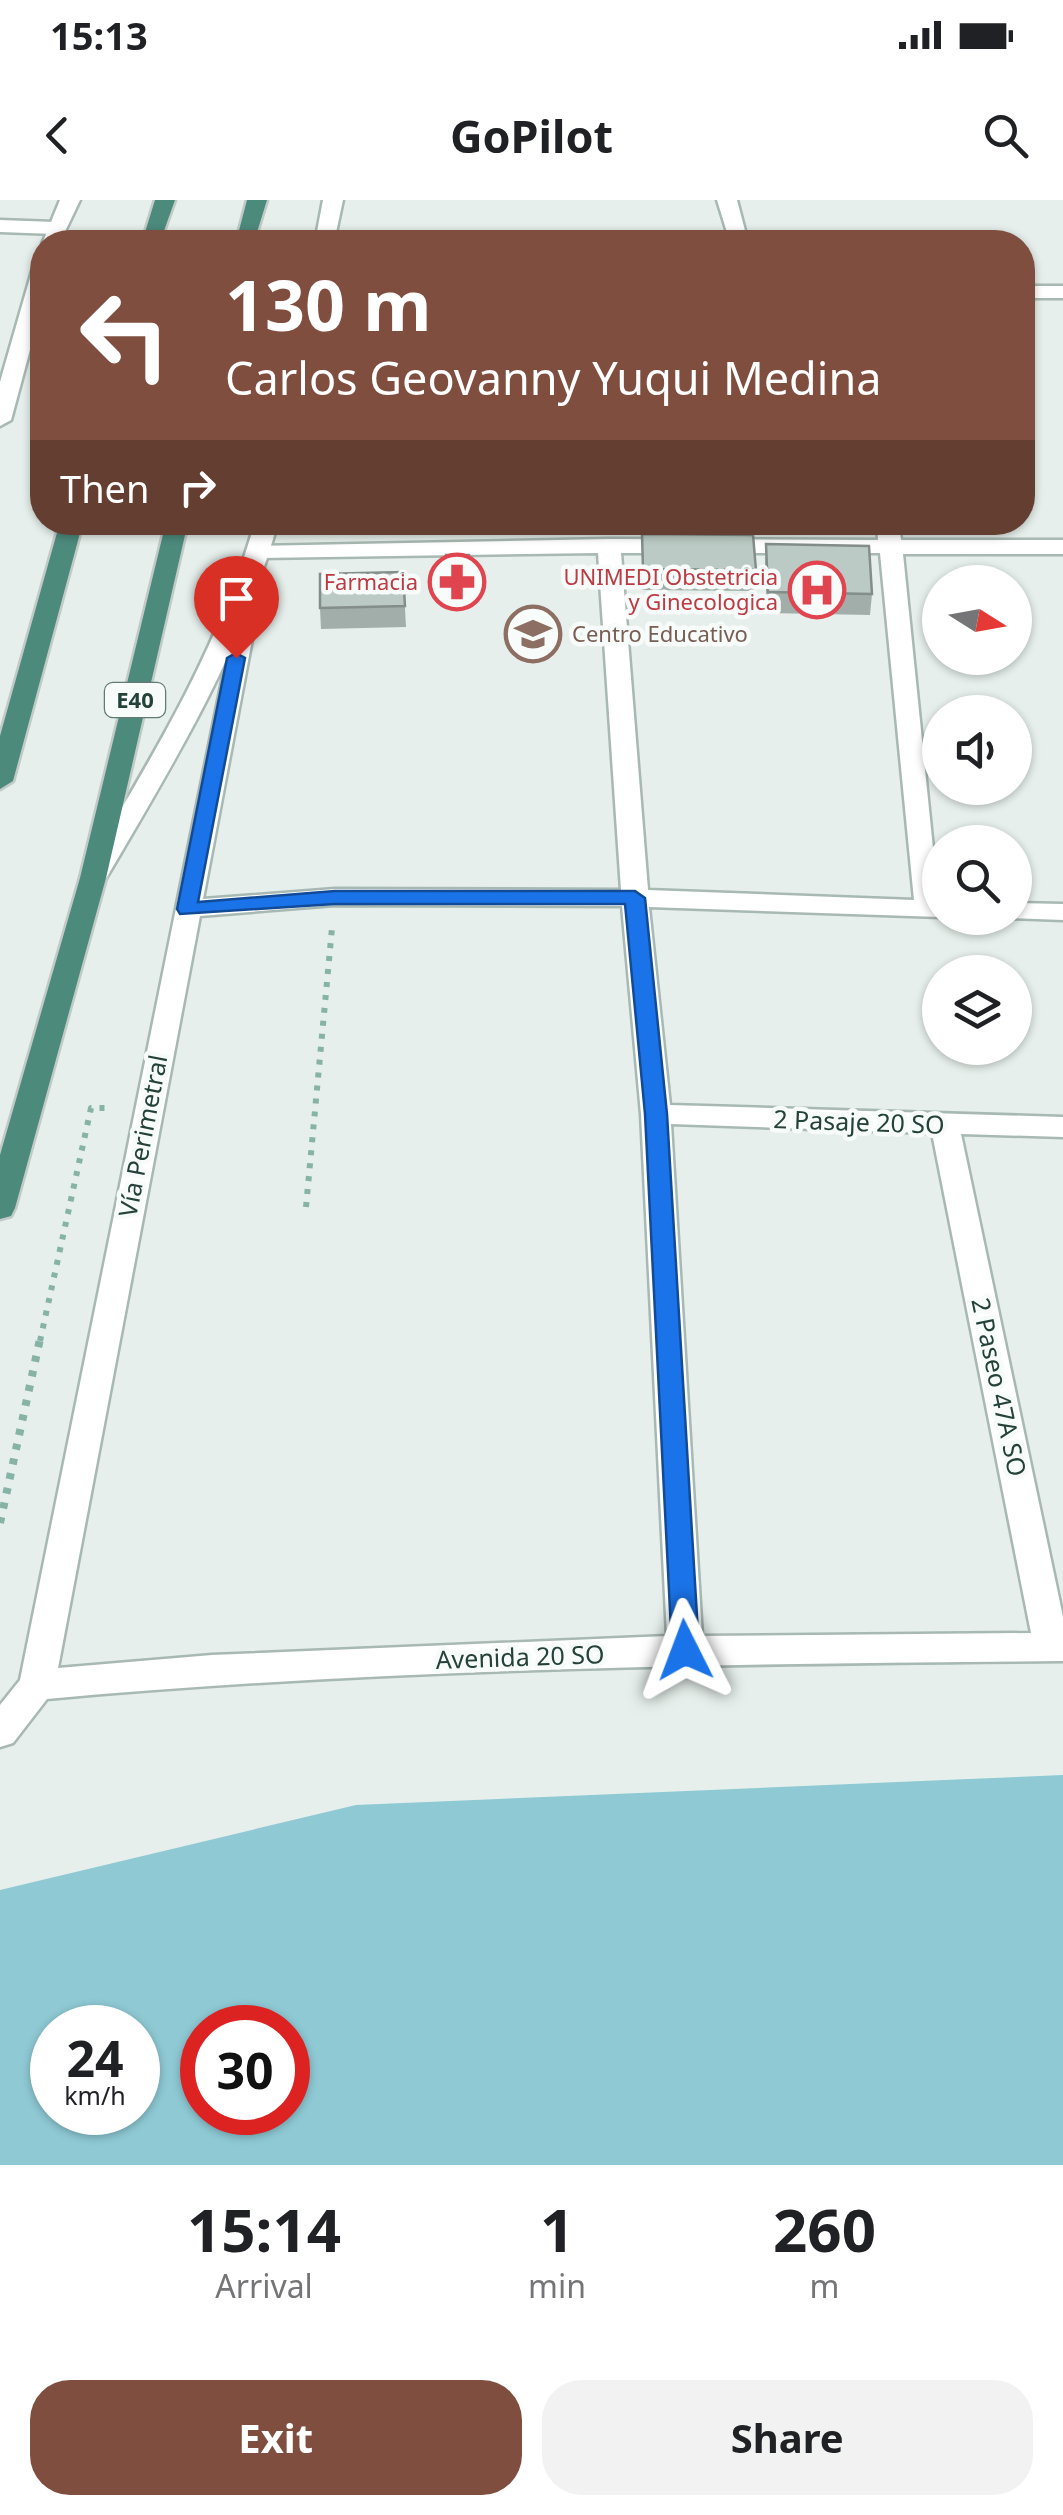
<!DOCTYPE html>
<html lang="en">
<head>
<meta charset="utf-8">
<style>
	body { margin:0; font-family:"Noto Sans",sans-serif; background:#f2f2f2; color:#202124; height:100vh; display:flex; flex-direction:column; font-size:38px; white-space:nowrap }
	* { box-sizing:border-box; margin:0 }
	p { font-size:32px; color:#757577 }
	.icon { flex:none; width:55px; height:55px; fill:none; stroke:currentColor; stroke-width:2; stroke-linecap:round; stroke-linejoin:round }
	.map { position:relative; height:1965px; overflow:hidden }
	.side { display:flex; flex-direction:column; background:#fff; flex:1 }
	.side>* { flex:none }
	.hud { position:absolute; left:30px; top:30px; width:1005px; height:305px; border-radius:40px; box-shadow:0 2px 8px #0004; background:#7f4e3f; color:#fff; overflow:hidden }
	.needle { width:65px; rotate:101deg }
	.tools { position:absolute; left:922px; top:365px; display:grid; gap:20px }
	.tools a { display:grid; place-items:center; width:110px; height:110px; border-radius:50%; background:#fff; box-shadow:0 2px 8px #0004; font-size:50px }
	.speed { position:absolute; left:30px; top:1805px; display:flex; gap:20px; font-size:50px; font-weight:700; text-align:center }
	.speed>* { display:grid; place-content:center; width:130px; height:130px; border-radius:50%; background:#fff; box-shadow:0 2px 8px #0004; line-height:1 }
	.speed small { font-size:25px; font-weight:400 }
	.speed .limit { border:15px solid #d22; background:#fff; color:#111 }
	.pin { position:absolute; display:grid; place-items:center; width:85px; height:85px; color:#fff; margin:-102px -42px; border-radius:50% 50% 50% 0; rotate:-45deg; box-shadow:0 0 10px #0007 }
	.pin .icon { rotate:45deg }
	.me { position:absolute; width:110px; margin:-55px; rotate:357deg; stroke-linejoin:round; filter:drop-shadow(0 0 8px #0008) }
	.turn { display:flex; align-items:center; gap:35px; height:210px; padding:0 30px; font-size:45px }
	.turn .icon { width:130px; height:130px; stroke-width:2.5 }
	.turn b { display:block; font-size:70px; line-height:85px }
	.then { display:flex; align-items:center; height:95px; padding:0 30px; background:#0003; gap:20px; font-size:38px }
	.eta { display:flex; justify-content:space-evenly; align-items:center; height:170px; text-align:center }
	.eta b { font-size:60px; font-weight:700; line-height:70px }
	.cta { display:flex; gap:20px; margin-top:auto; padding:20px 30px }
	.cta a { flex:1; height:115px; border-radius:40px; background:#7f4e3f; color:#fff; font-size:40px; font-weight:700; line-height:115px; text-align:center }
	.cta a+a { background:#f2f2f2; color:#202124 }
	.status { display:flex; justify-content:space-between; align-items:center; height:70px; padding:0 50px; background:#fff; direction:ltr }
	.status svg { height:28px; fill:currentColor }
	header { display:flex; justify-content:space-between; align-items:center; height:130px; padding:0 30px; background:#fff; font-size:45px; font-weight:700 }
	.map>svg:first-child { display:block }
</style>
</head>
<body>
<div class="status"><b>15:13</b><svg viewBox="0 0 49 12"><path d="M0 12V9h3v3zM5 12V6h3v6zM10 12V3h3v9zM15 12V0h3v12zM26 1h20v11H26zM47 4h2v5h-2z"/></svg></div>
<header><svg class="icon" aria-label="back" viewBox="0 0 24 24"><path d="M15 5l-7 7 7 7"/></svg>GoPilot<svg class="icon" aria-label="search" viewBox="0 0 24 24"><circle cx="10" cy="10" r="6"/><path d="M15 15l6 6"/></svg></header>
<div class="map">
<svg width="1063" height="1965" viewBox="0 0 1063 1965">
	<rect width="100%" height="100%" fill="#e6efeb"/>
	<!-- water -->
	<path fill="#8ec9d4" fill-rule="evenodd" d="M1063 1575V1965H0V1690L356 1605ZM52 1828H138V1912H52ZM202 1828H288V1912H202Z"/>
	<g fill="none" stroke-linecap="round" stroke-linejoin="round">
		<!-- minor casing -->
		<g stroke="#a8b8b2" stroke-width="5">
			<path id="minor" d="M717 0H737L748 42H730Z
				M0 20 55 22 65 28 55 34 0 32Z
				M1022 86H1063V98H1022Z
				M877 322H899L901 340H1063V354H903L940 717 649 707 670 905 1063 917V937L961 934 1063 1417V1461C725 1464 385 1468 47 1499L13 1543 0 1547V1505L20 1480 242 382H258L262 387 203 699 335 689 621 690 598 353 260 358 252 356 248 351 252 346 609 339 878 340ZM621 353H880L914 700 648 690ZM335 705 622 706 641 914 667 1436 212 1455 58 1468 200 716ZM671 924 932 933 1031 1433 702 1436Z
				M1015 703 1063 704V720L1007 718H1015Z"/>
		</g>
		<!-- tertiary casing -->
		<g stroke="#a8b8b2" stroke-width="5">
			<path id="tertiary" d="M60 0H80L60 42 42 44Z
				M323 0H343L334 42H315Z
				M42 65V105L11 220 0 226V182L32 71Z
				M255 322H278C242 451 175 561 108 675L104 681H86L82 675C150 561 218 451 255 322Z"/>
		</g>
		<!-- trunk casing -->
		<g stroke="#c2cac8" stroke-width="5">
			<path id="trunk" d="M155 0H175L160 42H142Z
				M247 0H267L254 42H236Z
				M60 322H83L13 581 0 589V536Z
				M166 322H188L106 678 15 1008 11 1016 0 1019V955L80 678Z"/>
		</g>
		<!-- path-far1 -->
		<path stroke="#86b3a5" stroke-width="6" stroke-dasharray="5 8" stroke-linecap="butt" d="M306 1007 332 728
			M40 1141 91 908H112"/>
		<!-- path -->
		<path stroke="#86b3a5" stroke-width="8" stroke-dasharray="6 9" stroke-linecap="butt" d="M0 1323 40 1139"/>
		<!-- minor -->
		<use href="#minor" fill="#fff" fill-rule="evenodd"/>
		<!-- tertiary -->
		<use href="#tertiary" fill="#fff" fill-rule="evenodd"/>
		<!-- trunk -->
		<use href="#trunk" fill="#4c8a7c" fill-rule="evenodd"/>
	</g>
	<!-- wall -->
	<path fill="#a1aea9" d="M512 322H544V333H512Z
		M666 322H729L728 334 756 370 754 391 642 390V334H666Z
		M766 344 872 394 870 415 767 413 765 365Z
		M469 355 468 393 445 394 444 383Z
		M403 372 406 427 321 429 320 408Z"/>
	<!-- building -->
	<path fill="#bbcac4" stroke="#838d89" stroke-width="2.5" d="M642 334 753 335 756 370 643 369Z
		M766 344 869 346 872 394 768 392Z
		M446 355H469L468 382 444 383Z
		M403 372 405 406 320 408V374Z"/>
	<!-- route -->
	<path fill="#1a73e8" stroke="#114b97" stroke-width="2.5" d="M236 453 245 458 198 702 335 691H635L645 698 667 914 699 1450 695 1458 685 1461 676 1458 672 1450 645 914 625 704H335L180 714 177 709 227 458Z"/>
	<!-- icons -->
	<defs>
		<g id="pharmacy-ring" transform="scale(2.875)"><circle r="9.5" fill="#f7fbf9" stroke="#e0444e" stroke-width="1.5"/><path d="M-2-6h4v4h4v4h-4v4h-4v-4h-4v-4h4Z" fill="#e0444e"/></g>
		<g id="hospital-ring" transform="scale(2.875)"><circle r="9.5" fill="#f7fbf9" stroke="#e0444e" stroke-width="1.5"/><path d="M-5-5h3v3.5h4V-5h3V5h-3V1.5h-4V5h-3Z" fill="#e0444e"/></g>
		<g id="school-ring" transform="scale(2.875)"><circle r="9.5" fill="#f7fbf9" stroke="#8d6e63" stroke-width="1.5"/><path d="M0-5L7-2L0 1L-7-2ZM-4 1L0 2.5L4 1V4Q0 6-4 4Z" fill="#8d6e63"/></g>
	</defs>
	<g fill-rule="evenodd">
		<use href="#pharmacy-ring" x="457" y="382"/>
		<use href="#hospital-ring" x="817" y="390"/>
		<use href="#school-ring" x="533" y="434"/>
	</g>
	<g text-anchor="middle" stroke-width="9" stroke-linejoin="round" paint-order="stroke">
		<!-- far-health labels -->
		<g font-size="22" fill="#be3a42" stroke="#f7fbf9" text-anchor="end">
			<text x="778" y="385">UNIMEDI Obstetricia<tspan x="778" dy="25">y Ginecologica</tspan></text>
			<text x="418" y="390">Farmacia</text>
		</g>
		<!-- far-education labels -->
		<g font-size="22" fill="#785e54" stroke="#f7fbf9" text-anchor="start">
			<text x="572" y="442">Centro Educativo</text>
		</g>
		<!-- shield labels -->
		<rect fill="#f7fbf9" stroke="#637a73" stroke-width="2.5" x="105" y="483" width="60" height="34" rx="8"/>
		<g font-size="22" font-weight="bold" fill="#24423a">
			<text x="135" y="508">E40</text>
		</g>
		<!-- street labels -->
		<g font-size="25" fill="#24423a" stroke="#f7fbf9">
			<text transform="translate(859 922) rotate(2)" y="9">2 Pasaje 20 SO</text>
			<text transform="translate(143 936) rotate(-79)" y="9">Vía Perimetral</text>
			<text transform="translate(999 1187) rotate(78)" y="9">2 Paseo 47A SO</text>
			<text transform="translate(520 1457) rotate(-2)" y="9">Avenida 20 SO</text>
		</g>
	</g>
</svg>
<div class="tools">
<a><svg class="needle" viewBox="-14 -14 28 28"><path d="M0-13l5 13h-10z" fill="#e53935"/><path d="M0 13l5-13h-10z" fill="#757577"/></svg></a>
<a><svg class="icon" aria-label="sound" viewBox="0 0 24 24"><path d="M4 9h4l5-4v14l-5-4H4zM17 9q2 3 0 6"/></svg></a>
<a><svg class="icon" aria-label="search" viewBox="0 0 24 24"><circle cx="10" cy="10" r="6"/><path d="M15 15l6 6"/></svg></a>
<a><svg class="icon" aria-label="layers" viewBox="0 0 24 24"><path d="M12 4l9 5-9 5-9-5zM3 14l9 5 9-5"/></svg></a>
</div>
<div class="speed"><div>24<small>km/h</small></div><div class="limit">30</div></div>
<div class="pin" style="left:236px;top:458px;background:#d93025"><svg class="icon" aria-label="arrive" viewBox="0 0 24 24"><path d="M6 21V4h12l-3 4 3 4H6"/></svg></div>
<svg class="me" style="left:685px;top:1450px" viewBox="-20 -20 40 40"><path d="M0-17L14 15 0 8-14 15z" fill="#1a73e8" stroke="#fff" stroke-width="4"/></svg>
<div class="hud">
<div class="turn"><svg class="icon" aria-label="left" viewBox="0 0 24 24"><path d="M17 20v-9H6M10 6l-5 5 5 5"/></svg><div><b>130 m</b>Carlos Geovanny Yuqui Medina</div></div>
<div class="then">Then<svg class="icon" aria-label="right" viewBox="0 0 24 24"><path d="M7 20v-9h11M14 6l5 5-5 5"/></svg></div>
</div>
</div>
<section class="side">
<div class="eta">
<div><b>15:14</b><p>Arrival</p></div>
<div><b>1</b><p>min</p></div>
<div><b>260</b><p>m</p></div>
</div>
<div class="cta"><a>Exit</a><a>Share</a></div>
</section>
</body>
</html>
